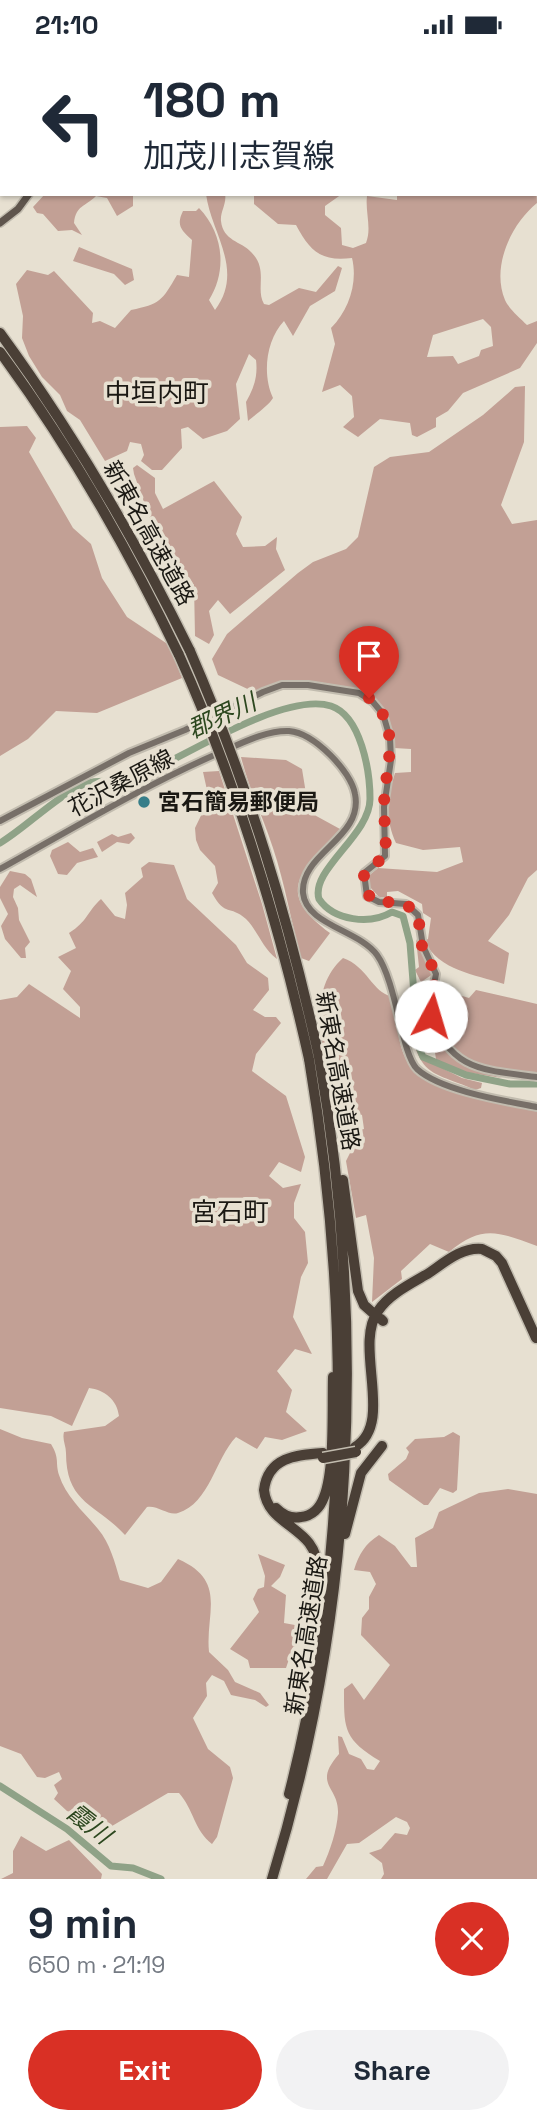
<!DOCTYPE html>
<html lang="en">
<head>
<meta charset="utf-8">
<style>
	body { margin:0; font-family:"Space Grotesk","Noto Sans JP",sans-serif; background:#f2f2f3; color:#1f2937; height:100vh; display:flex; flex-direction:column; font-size:26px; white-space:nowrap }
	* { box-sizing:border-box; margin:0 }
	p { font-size:23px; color:#747a83 }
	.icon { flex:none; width:38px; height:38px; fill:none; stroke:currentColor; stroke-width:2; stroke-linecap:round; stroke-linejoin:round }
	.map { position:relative; height:1830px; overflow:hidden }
	.details { display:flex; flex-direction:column; background:#fff; flex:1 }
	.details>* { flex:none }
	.guide { position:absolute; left:0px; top:0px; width:537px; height:147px; box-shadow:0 2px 5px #0004; background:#fff; color:#1f2937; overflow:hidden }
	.pin { position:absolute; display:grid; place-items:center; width:60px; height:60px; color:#fff; margin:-72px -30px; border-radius:50% 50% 50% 0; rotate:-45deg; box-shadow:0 0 7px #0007 }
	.pin .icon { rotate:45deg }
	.me { position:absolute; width:77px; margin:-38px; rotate:6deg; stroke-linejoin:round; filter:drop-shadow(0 0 5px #0008) }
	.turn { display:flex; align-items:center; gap:24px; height:147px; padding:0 28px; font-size:32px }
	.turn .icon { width:91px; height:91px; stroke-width:2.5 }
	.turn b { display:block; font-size:49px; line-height:60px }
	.round { display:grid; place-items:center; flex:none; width:74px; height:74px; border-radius:37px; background:#f2f2f3 }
	.headline { display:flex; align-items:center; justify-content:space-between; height:119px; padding:0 28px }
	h1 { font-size:42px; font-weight:600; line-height:52px }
	.button { display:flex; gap:14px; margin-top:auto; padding:14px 28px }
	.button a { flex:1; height:80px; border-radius:42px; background:#d93025; color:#fff; font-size:28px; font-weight:600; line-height:80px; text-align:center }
	.button a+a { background:#f2f2f3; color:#1f2937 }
	.status { display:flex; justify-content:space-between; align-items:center; height:49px; padding:0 35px; background:#fff; direction:ltr }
	.status svg { height:19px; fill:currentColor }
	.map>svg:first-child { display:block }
</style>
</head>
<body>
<div class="status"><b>21:10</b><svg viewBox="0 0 49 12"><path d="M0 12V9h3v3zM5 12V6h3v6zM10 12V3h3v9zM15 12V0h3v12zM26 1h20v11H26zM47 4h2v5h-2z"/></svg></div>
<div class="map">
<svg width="537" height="1830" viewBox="0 0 537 1830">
	<rect width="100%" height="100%" fill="#e7e0d1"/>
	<!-- forest -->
	<path fill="#c2a095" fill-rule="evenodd" d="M0 0H181L2 2 0 69Z
		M536 135 537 154C511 175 491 218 505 251 509 260 520 269 527 276L537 272V294L520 319 463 344 448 362 436 369V378L417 388 412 386 410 374 380 370 358 388 343 378 354 368 352 347 340 336 322 343 335 295 331 279C349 261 358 233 352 209 321 213 310 202 296 176L278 175 254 155V145H342L325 157V166L341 179 342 196 353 199 366 194C372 179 365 163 367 147L397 151V145H536ZM483 270 491 278 493 297 481 301 479 307 458 315 453 307 427 308 433 286Z
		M45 145H133V157L117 167 107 149 96 147C85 158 76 156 74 174L82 186 72 181 58 182 43 165 37 164 33 158Z
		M206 145H225C227 154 220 163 221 172 223 192 241 192 251 203 269 221 255 239 264 255L269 256 299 239 316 243 338 217 342 219 335 242 310 257 293 287 284 272C266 291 262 326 273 349 270 355 255 366 248 372L246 353C254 339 258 327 256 311L249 305 236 335 240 370 227 382 203 390 188 378 181 380 182 399 162 421H152L141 412 144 406 141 395 130 393 127 402 105 412 80 371 67 362 60 346 42 328 29 307 22 289 23 267 16 235 27 221 48 226 54 222 93 264 92 274 100 272 115 279 131 261C160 255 162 252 177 226L189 228 192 191C181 181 176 176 183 162H196L199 159C224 185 227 222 209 251L215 261C245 221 211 184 206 145Z
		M79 198 132 220 134 231 125 236 114 225 73 212Z
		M525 337 524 393 501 456 512 475 537 471V821L528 829 509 866 488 892 509 904 504 935C474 925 440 922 424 892L428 890 431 869 423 864 422 855 398 842 387 843V848H379L369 837 366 829 378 819 437 823 463 813 460 798 423 801 396 794C385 771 387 748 395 724L411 723V700L394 699C392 688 391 673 386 662 372 637 301 627 275 634 269 636 262 641 256 644L218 626 212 610 227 585 298 524 313 513 346 500 358 488 374 418 390 408 429 403 483 366 515 338Z
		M27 377 36 389 29 403 73 479 91 495 102 529 127 568 169 596 182 629 97 664 56 662 28 690 0 707V378Z
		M137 416 155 429V444L163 460 214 432 242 468 236 485 243 498 265 497 277 488 276 500 285 521 230 565 218 551 209 562 214 586 209 595 195 587 194 536 185 523 177 521 154 481 134 425 133 419Z
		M241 708 286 711 302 720 309 763 340 780C303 823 272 841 330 884L309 912 301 909C291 872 285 835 273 799 263 768 249 740 241 708Z
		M219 722 262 855 277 910C262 899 258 882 246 870 229 855 226 869 212 844L218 834 215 817 200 801 196 791 195 779 209 750 203 723Z
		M131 784 135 789 129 795 117 793 102 803 97 793 112 785 118 788Z
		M68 793 80 803 93 799 98 808 77 814 67 826 58 825 50 807 52 801Z
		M149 813 174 816 187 850 236 896 247 914 268 929 269 941 253 961 265 968H276L281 974 256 1005 252 1022 286 1047 305 1108 301 1123 279 1113 269 1127 283 1139 301 1135 294 1154V1169L305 1183 308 1214 301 1228 293 1268 312 1305 295 1300 277 1322 292 1341 286 1363 307 1382 282 1391 265 1388 257 1400 236 1388C215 1410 210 1454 178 1464 168 1467 158 1456 147 1458L125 1486C97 1455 66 1455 66 1404 66 1396 62 1391 64 1383L105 1377 119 1367C117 1350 104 1341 89 1339L72 1377 51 1367 0 1359V951L17 948 29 935 80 969V958L63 940 71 922 58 908 76 899 69 884C88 872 86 864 101 850L115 867 125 870 127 856 125 844 143 828 141 819Z
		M10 822 25 825 31 830 37 848 20 836 14 840 13 848 18 859 19 871 30 893 25 899 26 909H21L5 890 1 877 8 865 0 849V838Z
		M416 890 433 925 421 933 415 921 419 918Z
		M343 909C367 917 373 944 391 947 396 966 397 988 404 1006 418 1040 504 1056 537 1061V1197C498 1183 483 1175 449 1203L430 1195 401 1222 402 1230 372 1253 374 1209 366 1166 356 1169 346 1112 350 1104 342 1085 364 1080 362 1066 335 1055C325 1010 303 944 343 909Z
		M476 941 537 955V1024C484 1018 439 1015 435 950L459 946 469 949Z
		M410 949C420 965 413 989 420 1008L462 1029 482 1034 481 1039 475 1041C439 1024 422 1030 412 987 408 973 405 964 410 949Z
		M427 954 430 989 423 1003 418 983 421 956Z
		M439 985 464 1017 502 1029 452 1021 436 1010 434 997Z
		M0 1380 22 1389 51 1395C60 1410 55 1413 59 1426 66 1448 84 1463 98 1480 110 1494 115 1514 120 1531L148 1539 161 1533 178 1510C228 1532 205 1564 209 1603L228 1621 235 1633 260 1644 269 1656 266 1658 255 1651 231 1646 224 1632 212 1626 206 1634 207 1647 193 1669 208 1700 230 1718 233 1729 217 1788 212 1795C194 1781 194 1761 179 1744H168L112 1777 67 1762 54 1750 58 1744 54 1736 62 1730 59 1723 45 1729 37 1728 21 1705 0 1697Z
		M453 1383 460 1387 457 1441 453 1444 440 1439 428 1456H424L389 1431 388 1425 406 1410 409 1403 406 1399 415 1390 444 1388Z
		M508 1440 537 1445V1830H381L384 1825 382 1814 369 1804 381 1800 395 1784 407 1786 410 1779 407 1773 396 1768 359 1794 347 1795 327 1830H306L316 1818 323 1817C330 1802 337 1781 338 1764 339 1737 312 1736 339 1705L338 1687 342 1688 349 1705 361 1710 367 1720 374 1721 380 1712C343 1690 344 1679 344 1640L352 1634 364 1651 390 1616 361 1586 362 1569 369 1560V1548L376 1535 370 1523 354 1521C359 1505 365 1495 379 1486L395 1497 411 1518H417L415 1489 433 1479 439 1463 479 1444Z
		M258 1505 285 1516 280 1528 271 1537 286 1546 284 1574 311 1579 305 1593 293 1598 286 1619H250L248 1611 230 1600 259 1563 253 1550 258 1540 264 1538 265 1527Z
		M21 1787 46 1802 69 1791 102 1825 101 1830H1L13 1824V1802Z"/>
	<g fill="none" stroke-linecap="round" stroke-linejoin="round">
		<!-- river -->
		<path stroke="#8fa287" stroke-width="7" d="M402 2 408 0
			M0 101 2 100
			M0 794C27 778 59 744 88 734 102 729 121 736 135 730 180 710 284 642 331 657 361 667 370 722 370 750 370 786 310 821 319 850 334 872 370 876 392 863L403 867 410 894 418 996 423 1008 466 1026 510 1035H537
			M0 1737 67 1780 111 1817 133 1819 161 1830"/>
		<!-- secondary casing -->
		<g stroke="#c2bcaf" stroke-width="10">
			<path id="secondary" d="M435 0V2
				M0 772 129 704 185 681 263 643 282 636H308L359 644 373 653 383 665 390 689 391 711 384 758 385 807 364 824 367 847 379 853 406 855 418 866 423 897 436 925 429 961C448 1022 483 1021 537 1028
				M0 820C72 780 143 737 219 704 240 695 266 681 289 682 314 684 351 722 355 745 364 789 300 804 303 844 306 876 359 881 377 906 397 934 401 1004 417 1020 441 1042 506 1052 537 1058"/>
		</g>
		<!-- primary casing -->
		<g stroke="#c2bcaf" stroke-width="10">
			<path id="primary" d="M509 2 515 0
				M0 174 18 160 29 145"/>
		</g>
		<!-- motorway casing -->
		<g stroke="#c2bcaf" stroke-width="13">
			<path id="motorway" d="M0 284C74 385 135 490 190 602
				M0 303C70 398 128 500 179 606
				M343 1131 358 1242 364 1256 373 1264
				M381 1270 383 1272
				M355 1398C395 1374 353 1297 378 1262 389 1245 412 1234 429 1224 445 1213 462 1198 482 1200L496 1207 502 1214 536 1289
				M276 1459C283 1466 291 1470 301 1468 312 1467 320 1459 324 1448 335 1421 332 1359 333 1328
				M345 1485 361 1424 382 1397
				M318 1564C320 1543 323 1512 309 1494 293 1474 267 1469 264 1441 268 1408 296 1406 323 1404
				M289 1745C351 1503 350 1255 309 1010
				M272 1830C354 1564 367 1281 319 1008"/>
		</g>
		<!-- secondary -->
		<use href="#secondary" stroke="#776f68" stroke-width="6"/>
		<!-- primary -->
		<use href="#primary" stroke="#5f554d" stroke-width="7"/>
		<!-- motorway -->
		<use href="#motorway" stroke="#4a3f36" stroke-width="10"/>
		<!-- motorway-bridge casing -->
		<g stroke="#c2bcaf" stroke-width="13" stroke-linecap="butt">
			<path id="motorway-bridge" d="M190 602C249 738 287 864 319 1008
				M179 606C238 737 278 871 309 1010
				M323 1409 356 1403"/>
		</g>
		<!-- motorway-bridge -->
		<use href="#motorway-bridge" stroke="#4a3f36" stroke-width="10"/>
	</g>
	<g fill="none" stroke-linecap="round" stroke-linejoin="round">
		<!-- route -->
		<path stroke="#d93025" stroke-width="12" stroke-dasharray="0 21.6" d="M369 649C404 678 384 720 384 757 384 774 387 790 385 807L364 824V839L372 851 406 855 418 866 422 897 436 925 430 955 431 967"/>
	</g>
	<!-- markers -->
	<circle fill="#377e89" stroke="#e7e0d1" stroke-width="2.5" cx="144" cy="753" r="7"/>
	<g text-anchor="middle" stroke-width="7" stroke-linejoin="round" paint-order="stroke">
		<!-- street labels -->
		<g font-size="23" fill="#1a1813" stroke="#e7e0d1">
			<text transform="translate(149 484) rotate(61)" y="8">新東名高速道路</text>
			<text transform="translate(121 734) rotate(-28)" y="8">花沢桑原線</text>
			<text transform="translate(338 1022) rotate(80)" y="8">新東名高速道路</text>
			<text transform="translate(306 1586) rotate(-81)" y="8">新東名高速道路</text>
		</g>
		<!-- poi labels -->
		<g font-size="23" font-weight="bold" fill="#1a1813" stroke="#e7e0d1" text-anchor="start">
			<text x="158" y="761">宮石簡易郵便局</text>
		</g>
		<!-- water labels -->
		<g font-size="24" font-style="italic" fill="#2c471e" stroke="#e7e0d1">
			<text transform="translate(222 667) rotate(-25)" y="8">郡界川</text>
			<text transform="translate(89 1775) rotate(38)" y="8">霞川</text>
		</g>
		<!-- quarter labels -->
		<g font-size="26" fill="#1a1813" stroke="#e7e0d1">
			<text x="157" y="353">中垣内町</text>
			<text x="230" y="1172">宮石町</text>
		</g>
	</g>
</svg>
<div class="pin" style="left:369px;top:649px;background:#d93025"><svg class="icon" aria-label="arrive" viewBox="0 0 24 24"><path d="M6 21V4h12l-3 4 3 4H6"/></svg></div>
<svg class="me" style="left:431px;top:967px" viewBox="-20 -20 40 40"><circle r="19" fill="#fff"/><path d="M0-13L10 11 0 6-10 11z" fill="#d93025"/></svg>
<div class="guide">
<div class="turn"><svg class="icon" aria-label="left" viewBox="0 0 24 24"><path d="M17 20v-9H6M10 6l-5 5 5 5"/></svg><div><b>180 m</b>加茂川志賀線</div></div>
</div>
</div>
<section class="details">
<div class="headline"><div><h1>9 min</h1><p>650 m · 21:19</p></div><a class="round" style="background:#d93025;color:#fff"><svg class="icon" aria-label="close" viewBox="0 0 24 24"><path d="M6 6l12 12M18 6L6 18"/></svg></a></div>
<div class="button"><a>Exit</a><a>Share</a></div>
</section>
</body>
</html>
